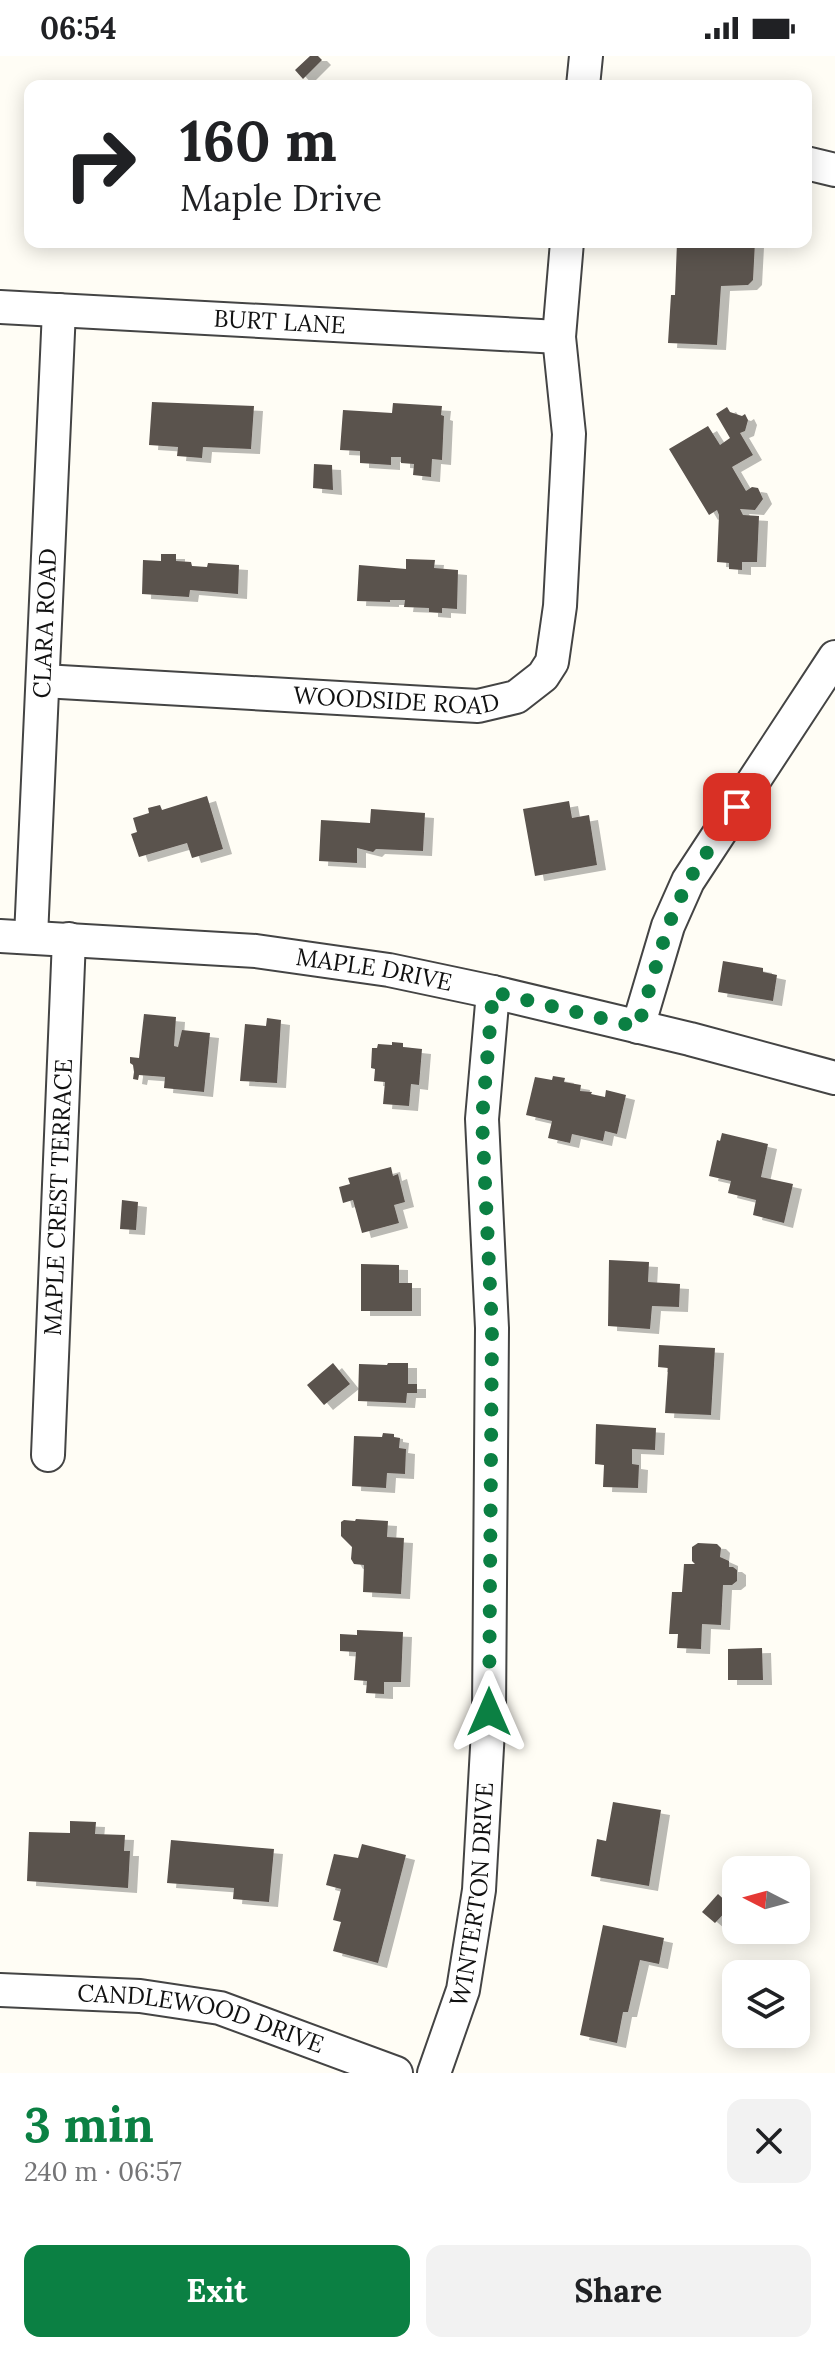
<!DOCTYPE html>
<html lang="en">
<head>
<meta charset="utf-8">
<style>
	body { margin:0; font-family:Lora,serif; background:#f2f2f2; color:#202124; height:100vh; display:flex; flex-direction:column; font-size:30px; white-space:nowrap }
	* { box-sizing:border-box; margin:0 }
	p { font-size:26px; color:#757577 }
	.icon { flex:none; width:44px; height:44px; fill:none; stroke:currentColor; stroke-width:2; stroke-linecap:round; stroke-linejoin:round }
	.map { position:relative; height:2017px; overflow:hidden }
	.sheet { display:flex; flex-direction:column; background:#fff; flex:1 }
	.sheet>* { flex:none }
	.guide { position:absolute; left:24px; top:24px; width:788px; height:168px; border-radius:16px; box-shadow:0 4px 20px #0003; background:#fff; color:#202124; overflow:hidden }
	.needle { width:52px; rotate:276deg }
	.buttons { position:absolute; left:722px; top:1800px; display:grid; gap:16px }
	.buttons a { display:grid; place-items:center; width:88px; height:88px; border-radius:16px; background:#fff; box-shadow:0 4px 20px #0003; font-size:40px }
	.pin { position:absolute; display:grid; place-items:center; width:68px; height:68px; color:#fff; margin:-34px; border-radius:16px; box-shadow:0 4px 12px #0006 }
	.me { position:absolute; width:88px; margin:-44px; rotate:0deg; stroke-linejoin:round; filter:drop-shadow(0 0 6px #0008) }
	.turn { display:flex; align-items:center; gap:28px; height:168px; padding:0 24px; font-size:36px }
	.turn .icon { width:104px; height:104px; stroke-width:2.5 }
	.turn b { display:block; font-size:56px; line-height:68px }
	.round { display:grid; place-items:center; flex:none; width:84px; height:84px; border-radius:16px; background:#f2f2f2 }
	.summary { display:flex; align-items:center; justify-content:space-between; height:136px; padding:0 24px }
	h1 { font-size:48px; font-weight:700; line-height:60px; color:#0b8043 }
	.button { display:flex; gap:16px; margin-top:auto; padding:16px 24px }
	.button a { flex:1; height:92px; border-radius:16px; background:#0b8043; color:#fff; font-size:32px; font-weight:700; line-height:92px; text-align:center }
	.button a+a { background:#f2f2f2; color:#202124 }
	.status { display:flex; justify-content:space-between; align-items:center; height:56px; padding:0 40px; background:#fff; direction:ltr }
	.status svg { height:22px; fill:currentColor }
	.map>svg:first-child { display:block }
</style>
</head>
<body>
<div class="status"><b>06:54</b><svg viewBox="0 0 49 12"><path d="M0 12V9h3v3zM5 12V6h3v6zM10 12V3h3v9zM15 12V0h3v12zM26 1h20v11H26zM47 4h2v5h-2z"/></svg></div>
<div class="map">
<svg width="835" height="2017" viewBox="0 0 835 2017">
	<defs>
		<filter id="shadow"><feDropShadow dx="9" dy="5" stdDeviation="0" flood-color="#0004"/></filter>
	</defs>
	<rect width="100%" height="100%" fill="#fffdf5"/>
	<!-- building -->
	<path fill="#5a524d" filter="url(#shadow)" d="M310 0H318L322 4 303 23 295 14Z
		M677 186H755L753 224 748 229 721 230 717 289 668 287 671 239H675Z
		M152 346 254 350 251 393 203 391 202 402 177 400 178 391 149 389Z
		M393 347 442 350 441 359 444 360 442 404 432 403 431 421 413 419 414 408 401 407V401H391V409L360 407V395L340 394 343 354 392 357Z
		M727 351 730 356 742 360 745 358 748 364 745 375 740 377 753 399 732 411 746 435 752 431 758 432 763 443 755 454 740 453 743 459 759 460 757 506H742V514L729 513V507L717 506 719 459 717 454 709 459 669 393 708 370 720 389 730 382 716 358Z
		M314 408 332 409 333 434 313 432Z
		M161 498H176V505L191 506 192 510 207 511 208 507 239 509 238 538 190 534 189 541 142 538 143 504 161 505Z
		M406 503 435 504 434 512 458 514 457 553 442 552V557L429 556V552L404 551 405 544H390V546L357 545 359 509 406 513Z
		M207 740 223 793 192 802 187 787 139 801 131 778 137 776 133 762 149 757 148 752 160 749 162 754Z
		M569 745 572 762 589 759 597 809 535 820 523 753Z
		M371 753 425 757 423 795 376 793 373 796 357 792V807L319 805 321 764 370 767Z
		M723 905 763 912V916L777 919 773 945 718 936Z
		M144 958 176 961 174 990 178 991 182 974 210 977 204 1036 164 1032 165 1021 139 1019 138 1024 133 1023 134 1016 133 1009 130 1007V1001L139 1002Z
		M267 962 281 964 277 1027 240 1025 245 968 266 970Z
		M392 986 403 987V991L422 993 419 1029 411 1028 409 1050 383 1048 385 1026 374 1025 375 1013 371 1012 372 992H377L378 988 392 989Z
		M553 1020 565 1022 564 1026 581 1029 580 1035 592 1036 591 1038 605 1041 606 1034 626 1039 617 1078 605 1075 603 1085 572 1078 570 1087 548 1082 552 1065 526 1059 535 1021 552 1024Z
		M722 1077 768 1088 761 1121 793 1128 784 1167 753 1159 756 1144 728 1137 731 1125 709 1120 717 1084 720 1085Z
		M391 1111 393 1120 398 1118 405 1146 394 1149 399 1167 362 1177 353 1144 343 1147 339 1131 350 1128 348 1122Z
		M122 1144 138 1146 136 1174 120 1173Z
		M609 1204 649 1206 648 1226 680 1228 679 1251 652 1250 650 1273 608 1270Z
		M361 1208 399 1209V1227H412V1255H361Z
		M659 1289 715 1292 711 1359 665 1357 668 1312 658 1311Z
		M333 1307 350 1328 324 1349 307 1329Z
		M388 1307H408V1328H417V1337H407L406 1347 358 1345 359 1308 387 1309Z
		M596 1368 656 1372 655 1394 632 1393V1408L639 1409 638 1432 603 1431 604 1409 595 1408Z
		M383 1377 394 1378V1381L400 1382 399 1392 406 1393 405 1418 387 1417 386 1432 352 1430 354 1380 382 1381Z
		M356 1463 388 1465 387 1481 404 1482 401 1538 363 1536 364 1509 354 1508 351 1503 352 1491 341 1480V1466L344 1464 355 1465Z
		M698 1487 717 1488 721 1492 720 1501 729 1505V1511H733L737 1514V1525L732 1529H723L721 1569 702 1568 701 1593 677 1592 678 1578H669L672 1536H682L684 1508H695L692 1505V1491Z
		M357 1574 403 1576 401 1626H384V1638L366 1637 367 1625 354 1624 356 1596 340 1595V1578L357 1579Z
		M762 1592 763 1624H728V1593Z
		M613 1746 661 1754 649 1830 591 1820 597 1783 606 1785Z
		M70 1765 96 1766 95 1778 125 1779 124 1795H130L128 1832 27 1825 29 1776 70 1777Z
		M171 1784 274 1793 269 1846 233 1843 234 1832 167 1827Z
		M362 1788 406 1799 378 1907 333 1895 341 1866 333 1864 341 1833 326 1829 334 1798 358 1802Z
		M718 1838 731 1850 715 1867 702 1856Z
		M603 1869 664 1882 659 1908 640 1904 628 1956H623L617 1987 580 1979Z"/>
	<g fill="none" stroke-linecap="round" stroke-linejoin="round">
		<!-- minor casing -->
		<g stroke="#444" stroke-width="36">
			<g id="minor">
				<path d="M583 30 586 0"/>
				<path d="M806 107 835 114"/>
				<path id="s1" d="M0 251 559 281"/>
				<path id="s2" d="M43 625 478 650 516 641 543 620 552 606 560 550 569 378 559 281 567 186"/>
				<path id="s3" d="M0 880 256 895 389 914 493 936 690 983 835 1022"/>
				<path id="s4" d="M31 881 59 254"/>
				<path d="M638 971 668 870 688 825 835 601"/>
				<path id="s5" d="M48 1399 69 883"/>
				<path id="s6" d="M0 1934 140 1940 220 1952 396 2017"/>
				<path id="s7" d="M434 2017 463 1934 479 1834 489 1656 492 1272 482 1063 493 936"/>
			</g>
		</g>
		<!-- minor -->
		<use href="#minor" stroke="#fff" stroke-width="32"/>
	</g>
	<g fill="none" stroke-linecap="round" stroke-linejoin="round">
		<!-- route -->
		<path stroke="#0b8043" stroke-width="14" stroke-dasharray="0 25.2" d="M489 1656 492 1272 482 1063 493 936 638 971 668 870 688 825 737 751"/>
	</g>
	<g text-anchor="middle" stroke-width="8" stroke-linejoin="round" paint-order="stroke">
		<!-- street labels -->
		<g font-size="24" fill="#111" stroke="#fff">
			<text dy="8" stroke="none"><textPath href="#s1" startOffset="280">BURT LANE</textPath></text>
			<text dy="8" stroke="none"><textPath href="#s4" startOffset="314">CLARA ROAD</textPath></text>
			<text dy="8" stroke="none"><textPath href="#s2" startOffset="354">WOODSIDE ROAD</textPath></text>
			<text dy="8" stroke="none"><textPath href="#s3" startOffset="376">MAPLE DRIVE</textPath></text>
			<text dy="8" stroke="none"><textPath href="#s5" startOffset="258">MAPLE CREST TERRACE</textPath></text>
			<text dy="8" stroke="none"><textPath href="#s7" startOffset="184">WINTERTON DRIVE</textPath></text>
			<text dy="8" stroke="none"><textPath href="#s6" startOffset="204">CANDLEWOOD DRIVE</textPath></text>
		</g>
	</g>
</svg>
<div class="buttons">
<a><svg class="needle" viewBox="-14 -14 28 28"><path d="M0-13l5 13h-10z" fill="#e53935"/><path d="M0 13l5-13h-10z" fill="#757577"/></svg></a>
<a><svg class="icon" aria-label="layers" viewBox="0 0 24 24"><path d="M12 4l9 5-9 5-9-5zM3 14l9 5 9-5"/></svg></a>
</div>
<div class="pin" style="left:737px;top:751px;background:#d93025"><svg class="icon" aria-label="arrive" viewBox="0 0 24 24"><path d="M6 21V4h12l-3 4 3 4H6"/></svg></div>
<svg class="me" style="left:489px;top:1656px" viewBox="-20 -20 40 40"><path d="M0-17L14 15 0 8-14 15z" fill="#0b8043" stroke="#fff" stroke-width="4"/></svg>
<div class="guide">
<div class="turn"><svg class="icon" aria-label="right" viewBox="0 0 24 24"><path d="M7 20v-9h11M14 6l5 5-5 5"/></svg><div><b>160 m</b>Maple Drive</div></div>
</div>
</div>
<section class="sheet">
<div class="summary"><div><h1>3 min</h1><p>240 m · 06:57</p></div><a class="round"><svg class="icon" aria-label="close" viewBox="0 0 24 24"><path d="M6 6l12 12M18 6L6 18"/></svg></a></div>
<div class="button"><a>Exit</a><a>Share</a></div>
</section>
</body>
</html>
